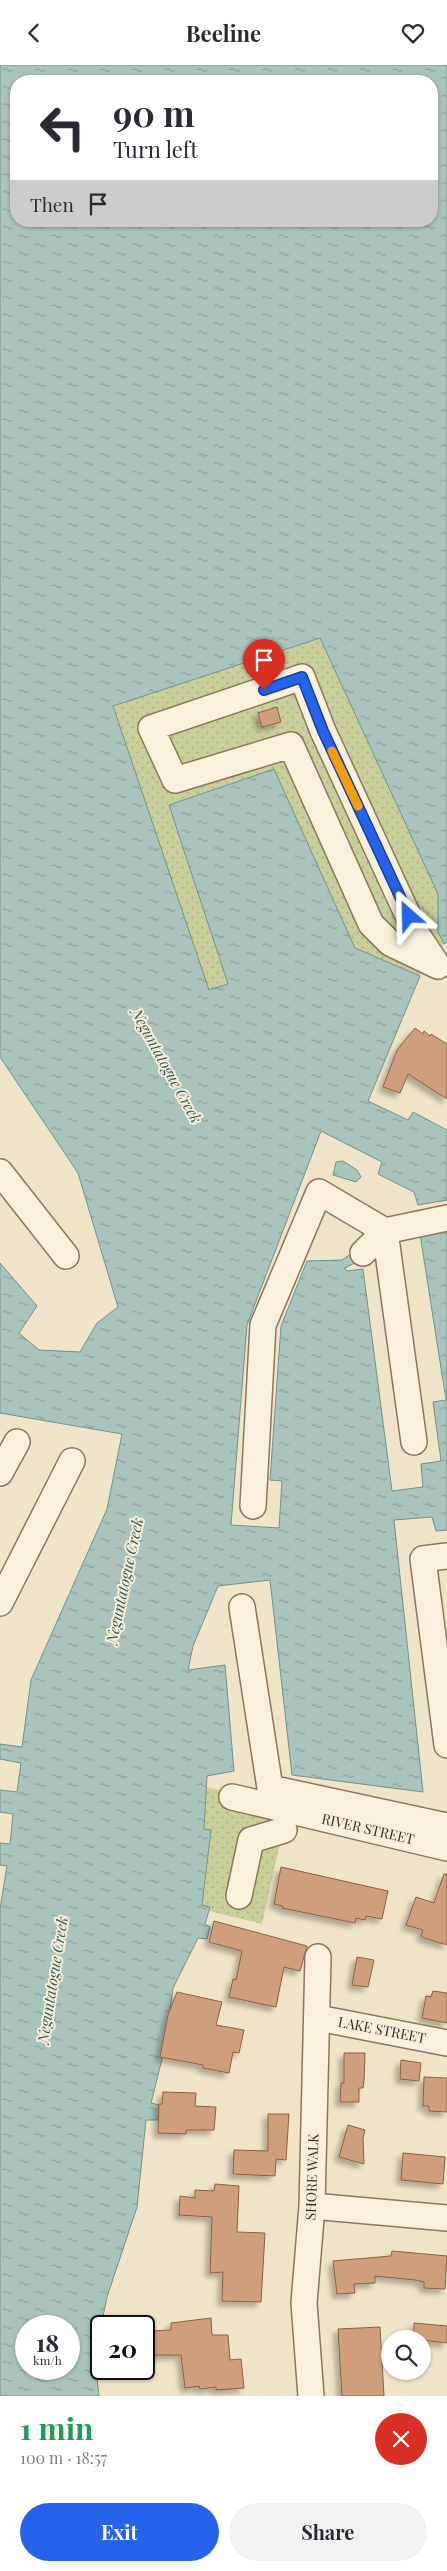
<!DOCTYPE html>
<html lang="en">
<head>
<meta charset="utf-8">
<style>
	body { margin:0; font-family:"Playfair Display",serif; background:#f2f2f3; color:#2b2b33; height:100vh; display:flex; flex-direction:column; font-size:19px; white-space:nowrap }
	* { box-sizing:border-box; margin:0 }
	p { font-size:16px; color:#7c7c81 }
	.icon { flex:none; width:28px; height:28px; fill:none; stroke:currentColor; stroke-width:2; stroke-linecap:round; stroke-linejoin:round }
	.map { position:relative; height:2331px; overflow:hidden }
	.details { display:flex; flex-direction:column; background:#fff; flex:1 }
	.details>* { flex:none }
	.hud { position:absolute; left:10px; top:10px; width:428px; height:152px; border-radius:20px; box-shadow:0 1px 4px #0004; background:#fff; color:#2b2b33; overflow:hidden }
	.controls { position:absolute; left:381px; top:2265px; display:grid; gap:10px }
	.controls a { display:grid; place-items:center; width:50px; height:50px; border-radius:50%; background:#fff; box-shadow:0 1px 4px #0004; font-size:25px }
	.speed { position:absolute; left:15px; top:2250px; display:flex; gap:10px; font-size:25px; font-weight:700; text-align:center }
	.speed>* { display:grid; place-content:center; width:65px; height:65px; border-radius:50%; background:#fff; box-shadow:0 1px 4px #0004; line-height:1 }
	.speed small { font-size:12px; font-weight:400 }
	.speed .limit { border:2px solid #111; border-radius:8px; background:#fff; color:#111 }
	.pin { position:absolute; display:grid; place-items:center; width:42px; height:42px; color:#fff; margin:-51px -21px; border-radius:50% 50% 50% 0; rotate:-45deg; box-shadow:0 0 5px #0007 }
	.pin .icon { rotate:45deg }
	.me { position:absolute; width:55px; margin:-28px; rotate:335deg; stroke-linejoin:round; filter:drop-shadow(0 0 4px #0008) }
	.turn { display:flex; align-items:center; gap:18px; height:105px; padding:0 20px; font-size:22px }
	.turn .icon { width:65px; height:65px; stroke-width:2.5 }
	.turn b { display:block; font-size:35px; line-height:42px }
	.then { display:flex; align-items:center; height:48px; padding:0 20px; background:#0003; gap:10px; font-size:19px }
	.round { display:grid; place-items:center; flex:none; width:52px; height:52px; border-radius:26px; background:#f2f2f3 }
	.head { display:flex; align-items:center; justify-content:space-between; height:85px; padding:0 20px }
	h1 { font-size:30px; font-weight:700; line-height:38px; color:#1e9e55 }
	.cta { display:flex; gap:10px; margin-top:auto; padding:10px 20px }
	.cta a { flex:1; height:58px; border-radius:30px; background:#2563eb; color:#fff; font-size:20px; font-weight:700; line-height:58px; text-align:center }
	.cta a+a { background:#f2f2f3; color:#2b2b33 }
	header { display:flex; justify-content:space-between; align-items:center; height:65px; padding:0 20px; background:#fff; font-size:22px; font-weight:700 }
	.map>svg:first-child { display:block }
</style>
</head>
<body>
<header><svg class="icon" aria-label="back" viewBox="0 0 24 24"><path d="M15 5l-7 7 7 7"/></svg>Beeline<svg class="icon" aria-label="heart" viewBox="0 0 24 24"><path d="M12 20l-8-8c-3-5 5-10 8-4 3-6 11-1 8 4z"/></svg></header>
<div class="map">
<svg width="447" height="2331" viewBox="0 0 447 2331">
	<defs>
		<pattern id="green-dots" width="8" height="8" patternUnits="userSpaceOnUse" patternTransform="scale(1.25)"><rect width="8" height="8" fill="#c9cf9b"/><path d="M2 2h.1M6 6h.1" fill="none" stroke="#aeb285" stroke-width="1.8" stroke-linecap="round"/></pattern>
		<pattern id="water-ripples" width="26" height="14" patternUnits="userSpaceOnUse" patternTransform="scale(1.25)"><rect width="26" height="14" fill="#a9c4bc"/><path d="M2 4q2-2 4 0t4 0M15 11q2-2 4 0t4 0" fill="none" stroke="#8ba098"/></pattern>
		<filter id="shadow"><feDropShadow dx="-4.5" dy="4.5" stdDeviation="2.5" flood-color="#0004"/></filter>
	</defs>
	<rect width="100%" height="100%" fill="#f0e4c8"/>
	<!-- green -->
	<path fill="url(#green-dots)" d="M320 573 438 829V867L444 879 420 911 355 883 274 704 169 740 228 919 209 926 112 641Z
		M206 1722 288 1742 262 1859 209 1846 210 1842 202 1841 211 1766 204 1765Z"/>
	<!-- water -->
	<path fill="url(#water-ripples)" stroke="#6f938a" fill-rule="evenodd" d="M0 0H447V877L444 879 438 867V829L320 573 113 641 209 925 228 919 169 740 274 704 355 883 420 911 368 1036 408 1055 413 1047 447 1065V1135L418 1140 414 1127 378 1109 382 1097 321 1066 247 1260 231 1460 279 1463 282 1416 270 1415 281 1261 307 1196 342 1195 361 1182 366 1192 345 1203 347 1206 363 1204 392 1426 423 1422 421 1399 441 1396 433 1337 446 1335 420 1169 447 1165V1465L436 1466 432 1452 394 1455 423 1727 292 1710 270 1515 218 1521 193 1581 188 1605 225 1600 234 1706 207 1711 204 1764 211 1765 202 1840 210 1842 205 1859 210 1862 207 1874 198 1873 173 1923 165 1982 151 2038 159 2040 158 2055H146L137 2142 107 2232 101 2261 96 2303 99 2331H0V1844L7 1801 0 1800V1778L10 1779 13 1749 0 1747V1725L17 1727 21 1698 0 1694V1679L22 1682 31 1615 107 1444 122 1369 0 1348V1198L37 1241 19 1268 39 1285 80 1287 97 1258 118 1242 78 1108 0 992ZM16 16H431V156H16ZM26 2261H69V2304H26Z
		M343 1096 357 1105 361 1112 356 1117 333 1110 336 1097Z"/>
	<!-- building -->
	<path fill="#cf9f7d" stroke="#8d5f41" filter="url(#shadow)" d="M277 642 281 657 262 662 258 648Z
		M415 963 423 969 424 966 430 971 431 969 447 979V1034L408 1009 400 1028 383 1022 397 985Z
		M281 1802 388 1826 382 1854 366 1851 365 1855 356 1853 355 1858 282 1843 283 1841 274 1839Z
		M444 1809H447V1880L424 1873 421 1871 423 1865 406 1860 416 1832 434 1838Z
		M214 1856 307 1881 300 1906 284 1902 276 1942 229 1932 233 1914 236 1915 242 1886 209 1877Z
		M357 1892 374 1895 368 1922 352 1920Z
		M433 1926 447 1928V1958L422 1953 426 1931 431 1932Z
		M177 1927 222 1937 216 1960 244 1965 239 1988 233 1987 229 2008 203 2003V2000L160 1992 168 1950Z
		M344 1988H365L364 2016 363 2023H359V2037H340L341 2018H344Z
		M401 1995 421 1998 419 2016 400 2014Z
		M424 2012 447 2013V2047L429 2046V2041H423Z
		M163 2027 196 2028 195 2041 216 2042 214 2065H186V2069L158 2068 159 2039H162Z
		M268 2049H289L286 2095 276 2094 275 2111 233 2109 234 2085 268 2086Z
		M348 2060 365 2065 363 2073 364 2099 339 2092Z
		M403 2088 445 2092 443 2119 401 2115Z
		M215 2119 239 2121 237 2167 265 2168 261 2237 222 2236 223 2207 210 2208 212 2152 179 2150 180 2131 195 2133V2125L214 2126Z
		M392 2186 447 2191 445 2224 424 2223V2217L415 2215 375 2211V2218L354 2219 355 2228 337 2229 333 2196 391 2191Z
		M211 2253 212 2270H228L230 2295 241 2294 244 2323 216 2325V2322L200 2324 199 2321 185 2323 181 2290H153L151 2266 171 2265V2258Z
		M414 2258 447 2261V2278L414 2274Z
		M380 2262 384 2331H342L338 2264Z"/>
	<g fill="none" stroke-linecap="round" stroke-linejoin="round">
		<!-- minor casing -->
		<g stroke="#8d765c" stroke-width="28">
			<path id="minor" d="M302 612 323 666 416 868 438 901 390 878 371 859 291 680 175 715 151 663Z
				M0 1107 66 1191
				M414 1377 385 1166 447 1153
				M0 1408 17 1377
				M253 1441 263 1260 319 1127 385 1166 363 1188
				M447 1491 423 1494 447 1680
				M0 1538 72 1396
				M242 1542 270 1723 447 1761
				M232 1732 447 1783
				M239 1831 251 1775 284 1765
				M318 1953 447 1978
				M312 2141 447 2153
				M311 2331 304 2238 312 2141 318 1892"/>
		</g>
		<!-- minor -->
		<use href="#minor" stroke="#faf1dc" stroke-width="25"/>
	</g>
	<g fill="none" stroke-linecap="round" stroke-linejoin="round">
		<!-- route casing -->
		<g stroke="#184099" stroke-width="12">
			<path id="route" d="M264 625 302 612 323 666 409 851"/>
		</g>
		<!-- route -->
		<use href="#route" stroke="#2563eb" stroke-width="9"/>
		<!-- slow -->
		<path stroke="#f59e0b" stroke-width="9" d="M332 686 358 741"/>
	</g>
	<g text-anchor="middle" stroke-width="4" stroke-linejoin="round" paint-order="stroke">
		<!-- street labels -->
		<g font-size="14" fill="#3d2e20" stroke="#f7eed8">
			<text transform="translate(368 1764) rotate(13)" y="5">RIVER STREET</text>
			<text transform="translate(382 1965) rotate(11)" y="5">LAKE STREET</text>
			<text transform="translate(312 2112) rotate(-88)" y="5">SHORE WALK</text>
		</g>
		<!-- water labels -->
		<g font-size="15" font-style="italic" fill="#2f5d5a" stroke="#f7eed8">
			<text transform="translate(166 1001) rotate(61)" y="5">Neguntatogue Creek</text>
			<text transform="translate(125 1516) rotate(-78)" y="5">Neguntatogue Creek</text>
			<text transform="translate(53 1915) rotate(-81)" y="5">Neguntatogue Creek</text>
		</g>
	</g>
</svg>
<div class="controls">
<a><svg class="icon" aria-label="search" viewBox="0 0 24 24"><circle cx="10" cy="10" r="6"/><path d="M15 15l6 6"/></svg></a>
</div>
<div class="speed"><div>18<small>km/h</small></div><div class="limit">20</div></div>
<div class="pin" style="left:264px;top:625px;background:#d93025"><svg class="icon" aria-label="arrive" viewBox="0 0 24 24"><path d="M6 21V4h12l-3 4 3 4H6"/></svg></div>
<svg class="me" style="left:409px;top:851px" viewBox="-20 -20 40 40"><path d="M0-17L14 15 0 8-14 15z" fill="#2563eb" stroke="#fff" stroke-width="4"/></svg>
<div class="hud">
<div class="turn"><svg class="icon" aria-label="left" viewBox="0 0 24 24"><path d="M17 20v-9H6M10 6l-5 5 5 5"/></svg><div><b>90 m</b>Turn left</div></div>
<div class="then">Then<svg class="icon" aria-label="arrive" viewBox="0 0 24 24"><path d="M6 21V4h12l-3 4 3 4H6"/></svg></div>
</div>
</div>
<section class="details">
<div class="head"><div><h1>1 min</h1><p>100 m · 18:57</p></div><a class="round" style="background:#d93025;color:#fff"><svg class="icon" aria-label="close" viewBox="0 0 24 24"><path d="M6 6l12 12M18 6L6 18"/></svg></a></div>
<div class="cta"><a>Exit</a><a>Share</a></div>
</section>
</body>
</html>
